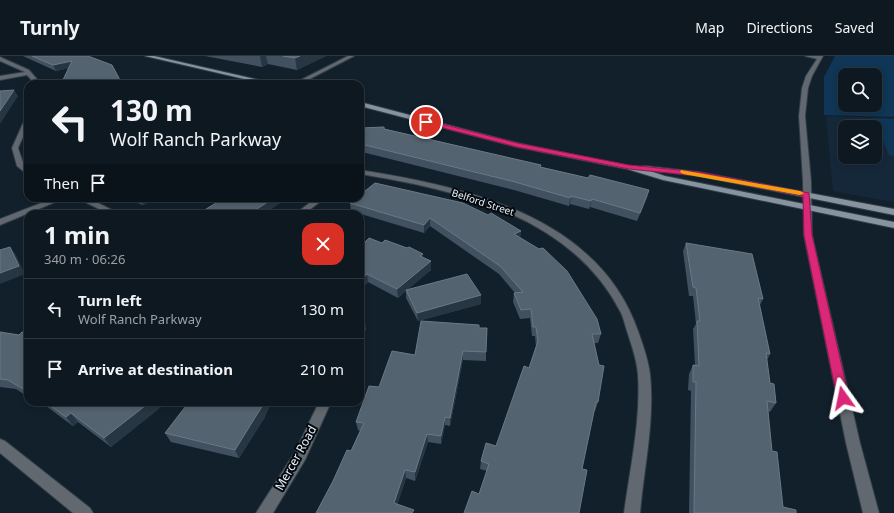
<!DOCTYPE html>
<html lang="en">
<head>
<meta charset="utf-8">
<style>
	body { margin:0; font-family:"Noto Sans",sans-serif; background:#17212a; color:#f1f3f6; height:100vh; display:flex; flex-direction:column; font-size:15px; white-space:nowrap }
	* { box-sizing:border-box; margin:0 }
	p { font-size:13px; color:#9ba0a5 }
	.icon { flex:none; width:22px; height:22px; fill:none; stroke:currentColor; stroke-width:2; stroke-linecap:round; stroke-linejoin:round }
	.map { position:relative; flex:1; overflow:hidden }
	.details { position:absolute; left:24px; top:154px; width:340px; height:196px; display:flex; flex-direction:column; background:#0e1821; border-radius:12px; box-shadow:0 2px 6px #0003,0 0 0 1px #2e373f }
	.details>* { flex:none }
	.top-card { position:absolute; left:24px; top:24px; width:340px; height:122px; border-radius:12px; box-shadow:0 2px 6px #0003,0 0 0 1px #2e373f; background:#0e1821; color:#f1f3f6; overflow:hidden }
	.fabs { position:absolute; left:838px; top:12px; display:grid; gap:8px }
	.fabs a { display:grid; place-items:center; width:44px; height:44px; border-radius:8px; background:#0e1821; box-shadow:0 2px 6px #0003,0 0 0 1px #2e373f; font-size:20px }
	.pin { position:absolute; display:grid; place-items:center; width:34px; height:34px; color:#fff; margin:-17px; border:2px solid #fff; border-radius:50%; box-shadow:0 1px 4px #0007 }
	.me { position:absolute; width:44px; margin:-22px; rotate:348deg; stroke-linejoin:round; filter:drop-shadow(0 0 3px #0008) }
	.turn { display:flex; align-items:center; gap:14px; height:84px; padding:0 20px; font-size:18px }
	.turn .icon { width:52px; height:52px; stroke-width:2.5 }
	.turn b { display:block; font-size:28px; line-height:34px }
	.then { display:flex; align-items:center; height:38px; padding:0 20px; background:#0003; gap:8px; font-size:15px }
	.round { display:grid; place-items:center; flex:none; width:42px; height:42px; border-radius:12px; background:#17212a }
	.headline { display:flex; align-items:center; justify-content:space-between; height:68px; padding:0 20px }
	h1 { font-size:24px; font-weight:700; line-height:30px }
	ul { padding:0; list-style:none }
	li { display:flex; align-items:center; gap:12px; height:60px; padding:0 20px; border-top:1px solid #2e373f }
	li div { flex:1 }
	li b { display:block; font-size:15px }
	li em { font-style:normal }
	header { display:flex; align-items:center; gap:24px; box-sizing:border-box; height:56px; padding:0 20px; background:#0e1821; border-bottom:1px solid #2e373f }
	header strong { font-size:19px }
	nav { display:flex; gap:22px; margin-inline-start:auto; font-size:14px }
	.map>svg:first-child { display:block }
</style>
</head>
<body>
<header>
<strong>Turnly</strong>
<nav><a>Map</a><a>Directions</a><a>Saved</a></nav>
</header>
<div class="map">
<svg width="894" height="457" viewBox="0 0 894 457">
	<rect width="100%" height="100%" fill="#12202c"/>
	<!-- built -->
	<path fill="#15283a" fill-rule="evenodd" d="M826 60 894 62V146L833 135ZM845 71H875V101H845Z"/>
	<!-- green -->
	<path fill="#0f3656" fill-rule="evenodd" d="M835 0H894V61L824 59V21ZM845 19H875V49H845Z
		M873 62 894 63V100L889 99Z"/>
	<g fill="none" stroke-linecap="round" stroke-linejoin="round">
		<!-- street casing -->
		<g stroke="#303e49" stroke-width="2">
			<path id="street" d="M348 0H354L300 28H293Z
				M805 0H823L812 20 808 32 805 60 811 125 812 179 860 387 879 457H863L846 387 804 179 803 125 799 60 802 32 806 20 817 3Z
				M0 1 29 14 41 28H35L27 19 0 24V20L25 16 0 5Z
				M28 61V70L18 92 24 109 28 113V119L17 110 12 92 25 63Z
				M360 114C467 131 598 160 638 275 643 289 648 303 650 318 655 364 644 411 640 457H624C630 412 641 365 638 319 637 304 632 291 628 278 625 270 624 262 620 255 570 159 457 134 360 118Z
				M54 142H65L0 169V163Z
				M77 142H88L120 158H109Z
				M316 142H325L304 158H295Z
				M360 266 364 267 365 273 364 276 360 277Z
				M319 346H331L305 404 273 457H256L295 396Z
				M0 383 5 385 90 452 93 457H73L0 397Z"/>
		</g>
		<!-- secondary casing -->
		<g stroke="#303e49" stroke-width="2">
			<path id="secondary" d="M145 0H154L277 28H266Z
				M360 46 517 87 642 113V110H645L699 116 894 153V159L699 120 647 114 665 120 894 166V172L663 124 627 113 517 91 360 50Z"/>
		</g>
		<!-- street -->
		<use href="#street" fill="#61686f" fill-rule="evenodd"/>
		<!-- secondary -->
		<use href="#secondary" fill="#87939e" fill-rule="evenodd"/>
	</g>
	<!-- wall -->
	<path fill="#42515f" d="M23 0H88L69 12 56 15Z
		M205 0H326L297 14 268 8 262 11Z
		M384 71 385 73 541 109V111L588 122 649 134 647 142 637 165 590 151 589 153 570 148 569 150 514 134 366 97H360V75Z
		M123 142H164L156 146 151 145 143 149Z
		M350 147 521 175 520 181 601 278 598 287H594L598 346 595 355H594L479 438 487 415 480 413 481 405 496 390 529 312 536 291 535 280H532L530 262 520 263 513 246 514 237H515L499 218 430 170 424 177 351 155Z
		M360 184 365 186 382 187 423 198V202L431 214 408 233 481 248 418 265 406 242V235L398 242 368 226 360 234Z
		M686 187 763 243 760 249 770 298 767 304 770 327 776 347 770 356 768 355 772 395 783 451 796 457H689L691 335 688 334 689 318 693 309H695L693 273 696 268 693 240H689L683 195Z
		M479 272 486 296V305L463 304 450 370 445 369 441 388 428 386 415 425 406 422 397 449 316 457 351 395 360 375 358 374 356 366 379 331 415 299Z
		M0 276 19 279 28 276V341L16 333 0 331Z
		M37 346H160L162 350 111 391 78 366 73 370 42 347 40 348Z
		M265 361 239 402 171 386 165 377Z"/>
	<!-- shaded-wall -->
	<path fill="#273643" d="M260 0H266L268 8 262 11Z
		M300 0H326L297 14 295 2Z
		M72 5 75 11 56 15 53 9Z
		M119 22 122 28H118Z
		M14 34 18 40 0 68V55Z
		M649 134 647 142 637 165 640 157Z
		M571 140 570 148 569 150 570 142Z
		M140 142H150L151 145 143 149Z
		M154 142H164L156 146Z
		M274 142H285V144L264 158H249Z
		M592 143 590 151 589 153 591 145Z
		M430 162V170L424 177V169Z
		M521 175 520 183 514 178Z
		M10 191 16 199 25 218 0 228V217Z
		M423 198V206L420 200Z
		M431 205V214L406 235V234V235L398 242 397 233Z
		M367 218 368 226 360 234V224Z
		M481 239V248L418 265 417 257Z
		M463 295V304L450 370V362Z
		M150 346H160L162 350 111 391 104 382Z
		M264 346H272L265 361 239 402 235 394Z
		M71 357 78 366 73 370 66 361Z
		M445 361V369L441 388V380Z
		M427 378 428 386 415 425V416Z
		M405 414 406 422 395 455 394 447Z"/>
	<!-- building -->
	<path fill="#546370" stroke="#6b7986" d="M32 0H88L112 9 119 22 118 28H61L72 5 53 9Z
		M283 0H300L295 2Z
		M14 34 0 55V35Z
		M384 71V73L541 109 540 111 588 122 590 119 649 134 640 157 592 143 591 145 571 140 570 142 515 126 365 89H360V75L361 72Z
		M375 127 463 147 488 159 491 157 521 175 514 178 539 193 543 192 567 215 597 263 601 278H592L599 309 604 310 598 346H596L582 413 587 414 579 457H464L472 435 479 438 489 408 481 405 486 387 496 390 524 310 529 312 538 285 536 271H533L531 253 521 254 514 237 523 236 500 210 430 162 424 169 350 147 357 142H360V139Z
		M224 142H274L249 158H198Z
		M369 182 382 187 385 184 407 192 409 191 423 198 420 200 431 205 397 233 367 218 360 224V184L365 186Z
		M686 187 752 198 763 243 758 242 770 298 766 297 770 327 774 328 776 347 767 345 772 395 777 396 783 451 796 454V457H694L696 326H693V309L699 310 697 265H700L696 232 693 231Z
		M10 191 19 210 0 217V194Z
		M467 218 481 239 417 257 406 234Z
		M421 265 479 269V272H487L486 296 463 295 450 362 445 361 441 380 427 378 415 416 405 414 394 447 414 454 412 457H316L333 425 347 394 351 395 364 367 356 366 369 330 379 331 392 295 415 299Z
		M0 276 19 279 22 276H28V336L8 324 0 323Z
		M45 346H150L104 382 71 357 66 361Z
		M189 346H264L261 352 235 394 165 377Z"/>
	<!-- route -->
	<path fill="#db2777" stroke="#8e194d" d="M426 64 517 87 629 109 699 116 809 137 812 179 849 342 847 346H839L837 342 804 179 803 140 699 120 629 113 517 91 424 67V65Z"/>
	<!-- slow -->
	<path fill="#f59e0b" d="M681 114 800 135 804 137 800 139 683 118 680 116Z"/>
	<g text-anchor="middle" stroke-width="4" stroke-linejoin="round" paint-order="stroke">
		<!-- street labels -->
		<g font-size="10" fill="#e9f3fc" stroke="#04090e">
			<text transform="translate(483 146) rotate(18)" y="4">Belford Street</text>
		</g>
		<!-- near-street labels -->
		<g font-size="12" fill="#e9f3fc" stroke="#04090e">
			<text transform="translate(296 402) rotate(-61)" y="4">Mercer Road</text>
		</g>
	</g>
</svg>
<div class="fabs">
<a><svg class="icon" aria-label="search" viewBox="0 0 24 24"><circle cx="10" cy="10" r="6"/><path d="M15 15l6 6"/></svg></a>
<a><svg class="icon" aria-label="layers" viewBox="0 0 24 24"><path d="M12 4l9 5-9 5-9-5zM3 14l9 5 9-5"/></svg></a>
</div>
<div class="pin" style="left:426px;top:66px;background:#d93025"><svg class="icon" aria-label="arrive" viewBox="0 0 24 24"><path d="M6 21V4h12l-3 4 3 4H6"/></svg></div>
<svg class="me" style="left:843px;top:342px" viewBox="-20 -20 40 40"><path d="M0-17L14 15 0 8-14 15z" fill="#db2777" stroke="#fff" stroke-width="4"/></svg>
<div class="top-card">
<div class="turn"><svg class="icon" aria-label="left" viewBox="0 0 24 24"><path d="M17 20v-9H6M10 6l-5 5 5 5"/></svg><div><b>130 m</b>Wolf Ranch Parkway</div></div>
<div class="then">Then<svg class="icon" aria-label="arrive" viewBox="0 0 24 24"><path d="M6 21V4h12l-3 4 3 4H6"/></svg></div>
</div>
<section class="details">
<div class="headline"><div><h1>1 min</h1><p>340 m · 06:26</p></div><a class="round" style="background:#d93025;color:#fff"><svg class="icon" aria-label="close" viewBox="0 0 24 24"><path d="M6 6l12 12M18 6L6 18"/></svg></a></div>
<ul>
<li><svg class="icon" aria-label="left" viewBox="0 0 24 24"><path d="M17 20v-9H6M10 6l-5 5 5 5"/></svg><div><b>Turn left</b><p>Wolf Ranch Parkway</p></div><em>130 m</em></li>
<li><svg class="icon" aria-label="arrive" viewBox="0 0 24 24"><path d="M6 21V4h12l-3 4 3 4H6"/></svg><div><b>Arrive at destination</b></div><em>210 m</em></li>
</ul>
</section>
</div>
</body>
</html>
